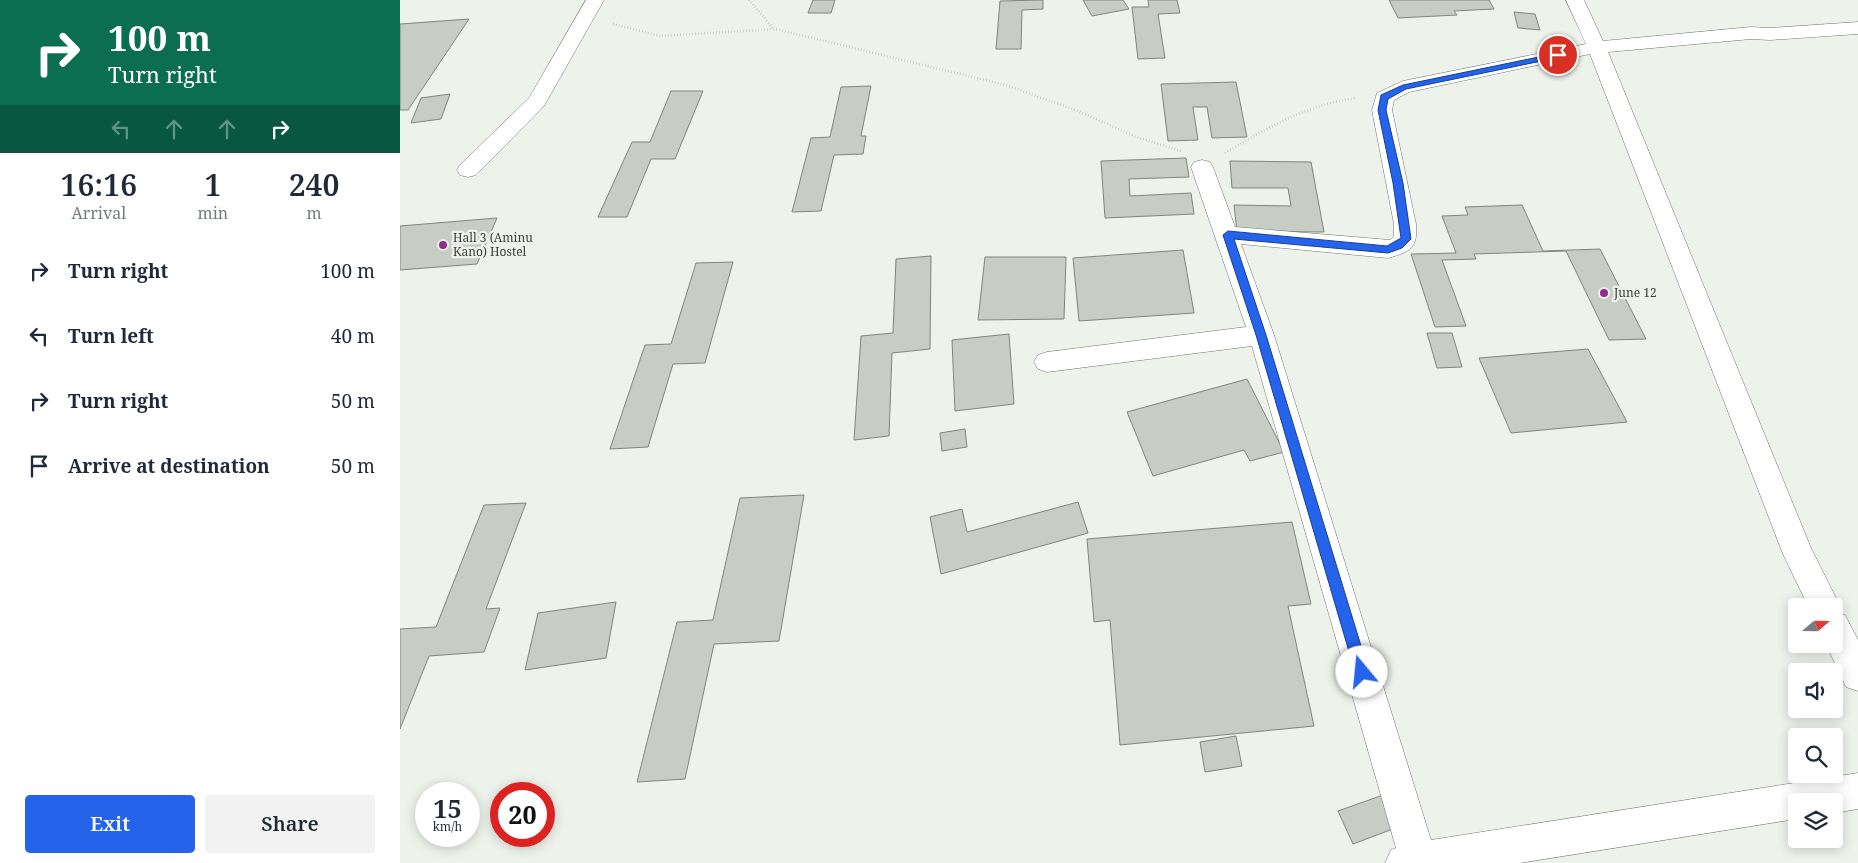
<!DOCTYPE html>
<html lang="en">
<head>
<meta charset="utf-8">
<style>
	body { margin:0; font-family:"Noto Serif",serif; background:#f2f2f3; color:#1f2937; height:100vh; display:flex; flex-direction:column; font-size:19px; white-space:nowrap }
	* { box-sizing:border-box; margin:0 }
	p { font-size:16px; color:#747a83 }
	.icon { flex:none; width:28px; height:28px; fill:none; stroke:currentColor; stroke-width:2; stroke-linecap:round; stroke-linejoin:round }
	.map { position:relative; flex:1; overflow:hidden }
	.drawer { display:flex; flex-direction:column; background:#fff; width:400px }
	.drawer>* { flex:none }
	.top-card { background:#0b6e4f; color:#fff; overflow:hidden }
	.needle { width:32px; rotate:70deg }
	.buttons { position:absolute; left:1388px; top:598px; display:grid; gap:10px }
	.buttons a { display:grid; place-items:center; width:55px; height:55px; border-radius:5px; background:#fff; box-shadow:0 2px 12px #0003; font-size:25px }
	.speed { position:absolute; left:15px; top:782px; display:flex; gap:10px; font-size:25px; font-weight:700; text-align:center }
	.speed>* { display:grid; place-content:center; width:65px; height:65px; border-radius:50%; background:#fff; box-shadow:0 2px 12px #0003; line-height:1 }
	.speed small { font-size:12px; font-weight:400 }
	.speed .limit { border:8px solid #d22; background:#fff; color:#111 }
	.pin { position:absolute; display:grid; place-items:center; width:42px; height:42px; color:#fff; margin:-21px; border:2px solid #fff; border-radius:50%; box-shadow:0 1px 5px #0007 }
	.me { position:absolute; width:55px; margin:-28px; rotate:343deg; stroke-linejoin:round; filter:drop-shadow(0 0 4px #0008) }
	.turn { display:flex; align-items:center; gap:18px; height:105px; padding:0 25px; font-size:22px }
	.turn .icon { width:65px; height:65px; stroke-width:2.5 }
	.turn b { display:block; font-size:35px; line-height:42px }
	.lanes { display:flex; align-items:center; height:48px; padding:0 25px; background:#0003; justify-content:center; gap:25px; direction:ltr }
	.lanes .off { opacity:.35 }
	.eta { display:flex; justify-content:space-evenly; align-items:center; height:85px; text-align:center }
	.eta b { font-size:30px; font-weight:600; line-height:35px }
	.action { display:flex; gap:10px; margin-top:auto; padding:10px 25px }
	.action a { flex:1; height:58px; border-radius:5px; background:#2563eb; color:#fff; font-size:20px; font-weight:600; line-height:58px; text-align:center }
	.action a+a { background:#f2f2f3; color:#1f2937 }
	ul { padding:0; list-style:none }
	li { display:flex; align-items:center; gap:15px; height:65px; padding:0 25px }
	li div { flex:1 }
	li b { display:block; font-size:19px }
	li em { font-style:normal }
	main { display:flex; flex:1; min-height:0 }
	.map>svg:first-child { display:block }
</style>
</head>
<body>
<main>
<section class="drawer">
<div class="top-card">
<div class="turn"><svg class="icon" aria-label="right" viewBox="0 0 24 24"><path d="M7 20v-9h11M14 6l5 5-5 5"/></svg><div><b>100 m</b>Turn right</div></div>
<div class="lanes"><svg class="icon off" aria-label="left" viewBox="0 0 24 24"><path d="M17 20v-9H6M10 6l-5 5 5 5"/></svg><svg class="icon off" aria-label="ahead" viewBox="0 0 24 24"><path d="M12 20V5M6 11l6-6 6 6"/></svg><svg class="icon off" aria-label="ahead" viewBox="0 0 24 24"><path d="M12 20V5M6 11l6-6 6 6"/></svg><svg class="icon" aria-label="right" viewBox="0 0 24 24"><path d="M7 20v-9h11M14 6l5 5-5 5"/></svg></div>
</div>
<div class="eta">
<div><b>16:16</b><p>Arrival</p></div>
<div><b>1</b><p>min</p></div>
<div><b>240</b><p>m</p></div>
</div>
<ul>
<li><svg class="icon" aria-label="right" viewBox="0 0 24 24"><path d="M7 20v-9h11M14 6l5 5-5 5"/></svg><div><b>Turn right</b></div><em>100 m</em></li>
<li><svg class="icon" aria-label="left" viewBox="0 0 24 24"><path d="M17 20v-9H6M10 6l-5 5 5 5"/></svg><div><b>Turn left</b></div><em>40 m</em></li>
<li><svg class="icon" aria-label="right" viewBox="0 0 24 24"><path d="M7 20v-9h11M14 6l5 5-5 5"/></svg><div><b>Turn right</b></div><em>50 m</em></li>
<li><svg class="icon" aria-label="arrive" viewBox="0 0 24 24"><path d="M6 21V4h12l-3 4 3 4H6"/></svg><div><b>Arrive at destination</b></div><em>50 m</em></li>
</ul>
<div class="action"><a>Exit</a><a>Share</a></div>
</section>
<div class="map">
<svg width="1458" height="863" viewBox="0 0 1458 863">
	<rect width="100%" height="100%" fill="#edf2eb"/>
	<!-- building -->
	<path fill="#c7ccc5" stroke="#80857e" d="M413 0H435L431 13H408Z
		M643 0V9L622 10 621 49H596L600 1Z
		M683 0H723L729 9 692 16Z
		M748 0H777L780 13 758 14 765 58 738 59 732 7H749Z
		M989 0H1089L1094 9 1054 11 1057 15 998 18Z
		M1114 12 1135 14 1140 30 1118 28Z
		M69 19 8 110H0V24Z
		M836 82 847 137 812 138 807 107H793L798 140 768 141 761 84Z
		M471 86 461 136H466L463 154 434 155 421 211 392 212 411 138 430 137 441 87Z
		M271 91H303L275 159H251L227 217H198L232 142H250Z
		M50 94 41 119 11 123 21 98Z
		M786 158 789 177 729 179 730 196 791 193 794 214 705 218 701 161Z
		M830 161 911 162 924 232 837 231 834 205 891 206 888 188H832Z
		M1122 205 1143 251 1200 249 1246 339 1209 340 1166 251 1074 254 1076 259 1042 260 1066 326 1035 327 1011 254 1056 253 1042 216 1068 215 1065 207Z
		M97 218 77 264 0 270V226Z
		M783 250 794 313 679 321 673 258Z
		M531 256 530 349 492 353 489 436 454 440 461 336 493 333 496 259Z
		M585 257H666L664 319 578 320Z
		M333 262 305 363 273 364 248 447 210 449 245 345 271 344 296 263Z
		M1027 333H1052L1062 367 1037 368Z
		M609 334 614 404 555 411 552 340Z
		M1188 349 1227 422 1111 433 1079 358Z
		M847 379 884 452 850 461 844 450 753 476 727 412Z
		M565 429 567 447 542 451 540 433Z
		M404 495 379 641 314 644 285 779 237 782 277 622 313 620 340 498Z
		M678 502 688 533 541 574 530 517 562 509 567 532Z
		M126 503 86 609 100 608 84 652 29 656 0 729V629L36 627 84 505Z
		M892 522 911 604 888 606 914 726 720 745 710 620 694 622 687 539Z
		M216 602 206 658 125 670 138 613Z
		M836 736 842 766 805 772 800 742Z
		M983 795 998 827 953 844 938 811Z"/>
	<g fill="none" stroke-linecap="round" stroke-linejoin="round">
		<!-- minor casing -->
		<g stroke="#6f746d" stroke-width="1">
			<path id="minor" d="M186 0H204L144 106 76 175 68 177 60 175 57 170 60 165 129 98Z
				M1166 0H1184L1203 41 1351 27 1370 28 1458 22V34L1370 40 1351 39 1208 52 1411 548 1440 606 1437 612 1445 615 1458 640V691L1446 687 1426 644H1434V606H1408L1383 554 1190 54 1009 92 994 100 992 110 1016 224C1018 248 1010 252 988 258L841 244 874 335 1031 840 1458 773V809L1434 813V801H1396V819L1120 863H985L991 850 996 848 852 346 647 372 638 369 634 362 638 355 647 352 846 327 791 167 794 162 802 160 810 162 813 167 835 227 990 240 994 236V224L972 110 977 93 1003 81 1186 44Z"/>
		</g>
		<!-- path -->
		<path stroke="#aeb2ac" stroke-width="2.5" stroke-dasharray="0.5 2.5" stroke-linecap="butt" d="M349 0 374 29
			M213 24 260 36 375 29 606 85 678 111 739 138 781 151
			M825 153C867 128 906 105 956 98"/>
		<!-- minor -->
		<use href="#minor" fill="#fff" fill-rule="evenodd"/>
	</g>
	<!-- route -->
	<path fill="#2563eb" stroke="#184099" d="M1158 53 1162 55 1161 57 1006 89 988 99 986 110 1003 183 1011 239 1002 248 988 253 834 239 866 335 969 672 967 677 962 679 957 677 955 672 856 335 823 235 828 231 987 246 1001 238 993 183 978 110 981 95 1003 85Z"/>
	<!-- markers -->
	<g fill="#962a8b" stroke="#edf2eb" stroke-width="2">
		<circle cx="43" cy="245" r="5"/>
		<circle cx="1204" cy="293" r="5"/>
	</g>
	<g text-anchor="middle" stroke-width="4.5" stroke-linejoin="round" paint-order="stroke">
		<!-- poi labels -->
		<g font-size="12" fill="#3b3d3a" stroke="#edf2eb" text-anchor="start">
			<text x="53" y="242">Hall 3 (Aminu<tspan x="53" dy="14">Kano) Hostel</tspan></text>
			<text x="1214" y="297">June 12</text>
		</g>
	</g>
</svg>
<div class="buttons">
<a><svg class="needle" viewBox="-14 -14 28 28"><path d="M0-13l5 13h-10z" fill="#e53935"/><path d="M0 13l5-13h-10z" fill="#747a83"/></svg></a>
<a><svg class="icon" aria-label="sound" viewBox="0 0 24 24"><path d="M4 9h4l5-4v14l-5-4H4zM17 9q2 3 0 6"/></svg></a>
<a><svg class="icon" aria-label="search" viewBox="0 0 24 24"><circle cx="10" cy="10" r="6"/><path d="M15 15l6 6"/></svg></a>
<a><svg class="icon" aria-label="layers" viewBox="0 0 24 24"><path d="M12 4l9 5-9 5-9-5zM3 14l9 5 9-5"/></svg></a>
</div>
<div class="speed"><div>15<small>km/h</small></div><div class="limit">20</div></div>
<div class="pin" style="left:1158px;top:55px;background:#d93025"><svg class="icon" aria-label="arrive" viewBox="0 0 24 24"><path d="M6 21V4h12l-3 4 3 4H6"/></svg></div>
<svg class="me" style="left:962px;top:672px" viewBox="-20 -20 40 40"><circle r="19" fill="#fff"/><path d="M0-13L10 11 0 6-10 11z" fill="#2563eb"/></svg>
</div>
</main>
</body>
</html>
